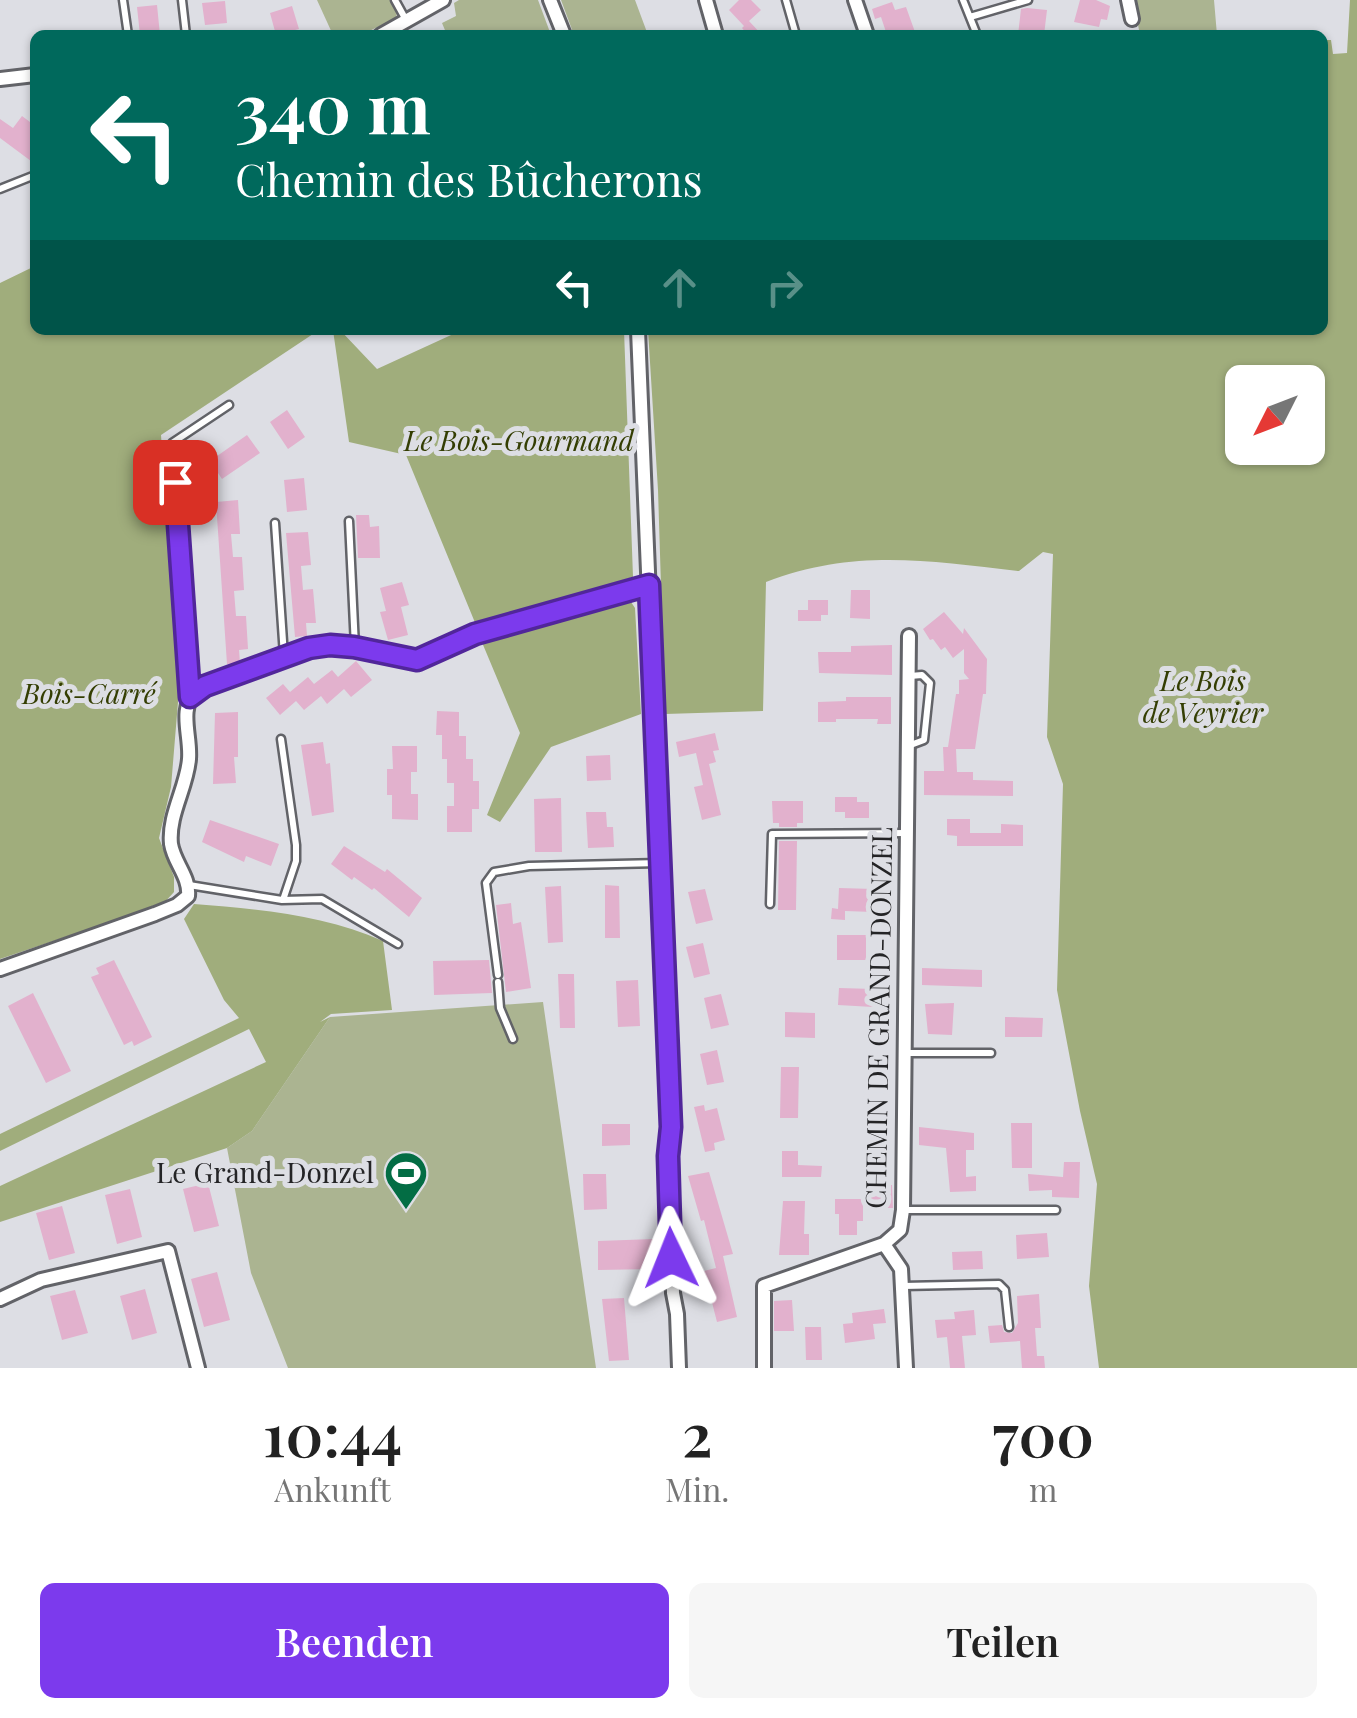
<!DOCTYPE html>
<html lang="de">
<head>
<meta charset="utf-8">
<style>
	body { margin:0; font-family:"Playfair Display",serif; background:#f6f6f6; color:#222; height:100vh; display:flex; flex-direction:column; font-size:38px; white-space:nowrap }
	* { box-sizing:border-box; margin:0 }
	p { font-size:32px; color:#767676 }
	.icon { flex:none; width:55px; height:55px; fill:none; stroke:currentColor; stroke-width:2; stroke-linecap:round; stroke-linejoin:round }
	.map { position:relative; height:1368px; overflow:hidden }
	.drawer { display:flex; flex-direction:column; background:#fff; flex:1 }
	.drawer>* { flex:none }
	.hud { position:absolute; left:30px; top:30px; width:1298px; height:305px; border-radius:15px; box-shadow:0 2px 8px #0004; background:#00695c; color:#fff; overflow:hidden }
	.needle { width:65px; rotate:228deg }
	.controls { position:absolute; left:1225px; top:365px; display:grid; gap:20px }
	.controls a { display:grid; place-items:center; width:100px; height:100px; border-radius:15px; background:#fff; box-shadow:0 2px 8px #0004; font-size:50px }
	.pin { position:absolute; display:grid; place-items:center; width:85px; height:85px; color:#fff; margin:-42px; border-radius:20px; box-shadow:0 5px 15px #0006 }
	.me { position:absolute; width:110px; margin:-55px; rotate:358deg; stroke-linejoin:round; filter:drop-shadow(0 0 8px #0008) }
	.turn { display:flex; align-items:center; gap:35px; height:210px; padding:0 40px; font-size:45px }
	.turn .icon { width:130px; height:130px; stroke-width:2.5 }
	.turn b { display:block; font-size:70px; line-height:85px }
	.lanes { display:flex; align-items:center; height:95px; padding:0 40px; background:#0003; justify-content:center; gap:50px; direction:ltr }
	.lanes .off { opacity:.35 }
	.eta { display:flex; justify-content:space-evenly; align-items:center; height:170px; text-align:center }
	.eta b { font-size:60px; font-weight:600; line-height:70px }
	.button { display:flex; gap:20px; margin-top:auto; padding:20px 40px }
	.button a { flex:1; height:115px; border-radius:15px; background:#7c3aed; color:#fff; font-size:40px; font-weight:600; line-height:115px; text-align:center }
	.button a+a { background:#f6f6f6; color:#222 }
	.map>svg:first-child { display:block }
</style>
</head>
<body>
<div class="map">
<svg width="1357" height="1368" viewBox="0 0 1357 1368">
	<rect width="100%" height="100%" fill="#dddee4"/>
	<!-- green -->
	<path fill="#abb491" d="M317 0H390L397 13 396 18 361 35H333Z
		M459 0H538L551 35H447L442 23 456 16 454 3Z
		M561 0H635L648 35H574Z
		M1133 0H1214L1217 35H1140Z
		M543 1002 596 1368H288L251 1273 227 1148 252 1131 330 1017Z"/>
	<!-- forest -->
	<path fill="#a0ad7c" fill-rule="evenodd" d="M1350 0H1357V1368H1099L1089 1286 1097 1184 1080 1111 1057 990 1063 784 1047 737 1053 554 1043 552 1019 571C929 561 854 548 766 582L763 711 665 714 658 490 648 330H1322L1323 40H1331L1333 54 1347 53ZM1242 382H1308V448H1242Z
		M35 266V330H319L161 435 179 690 171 787 159 838 174 877V892L163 904 0 959V283Z
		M333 330H340L377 369 462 330H624L633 577 476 625 406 455 349 442Z
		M621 602H631L635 608 641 714 551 747 500 822 487 815 520 733 481 640Z
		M194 904C258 909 325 915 383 941L392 1010 331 1014 320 1022 330 1017 252 1131 227 1148 0 1222V1186L266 1062 249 1029 0 1151V1134L239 1018 224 1000 184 919Z"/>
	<!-- building -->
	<path fill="#e2b1cd" d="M739 0H751L761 10 749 21 762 35H748L742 28 744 26 729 10Z
		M1080 0H1096L1110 6 1107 20 1101 19 1099 27 1074 22Z
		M225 1 227 23 205 25 202 3Z
		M892 2 895 10 906 7 915 32 887 35 881 17 875 19 872 9Z
		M157 5 160 35H140L137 7Z
		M292 6 299 29 276 35 270 13Z
		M1027 8 1047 10 1044 35H1018L1021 9Z
		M22 116 34 125 30 131 35 135V164L0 138V119L13 128Z
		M287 410 305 437 288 449 270 422Z
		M247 435 260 453 222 479 210 461Z
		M304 478 307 510 287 512 284 480Z
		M238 500 240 534H231L233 557H242L244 590 234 591 236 616H246L248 649 239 650 240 663 227 664 216 502Z
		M356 515H369L370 527 379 526 380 558H358Z
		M308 532 311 565 301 566 303 590 313 589 316 623H306L307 636 295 637 286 533Z
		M402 582 409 605 401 607 408 635 388 640 380 612 386 611 380 588Z
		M851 590H870V619L850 618Z
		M808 600H828V615H821V621H798V610H808Z
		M944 612 963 634 964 628 987 659 986 694H983L975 749H956L957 772H973V780L1013 781V796L924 795V771H944L943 747H948L956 694H959V680L969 679 964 673V649L953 658 945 647 941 650 933 639 930 640 923 629Z
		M892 645V675L819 673 818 652H851V646Z
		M356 661 372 680 351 697 344 689 327 704 321 696 304 710 296 701 280 715 266 698 283 684 290 692 308 677 314 684 332 670 338 677Z
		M846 697H891V724H877L878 719H836V722H818V702L846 701Z
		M437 711 459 712V736H466V759H473V781H479V809H472V832H447V806H454V783H447V759H442V735H436Z
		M238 712V757H234L236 783 213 784 215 713Z
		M715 733 719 750 713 751 716 762 709 764 721 815 702 820 694 787 703 785 696 753 679 757 676 742Z
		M323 742 326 764 330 763 334 812 312 816 301 745Z
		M392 746H417V772H411V794H418V820L392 819V795H387V769H393Z
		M610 755 611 780 587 781 586 756Z
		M835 797H857V802H869V818H845V812H835Z
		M561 798 562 852H535L534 799Z
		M772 801H803V823H797V827H779V823H773Z
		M586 812H606L607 827H613L614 847 588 848Z
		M947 819H970V833H1001V824L1023 825V846H957V836L947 835Z
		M210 820 279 844 271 866 246 856 244 862 202 842Z
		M779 841H797L796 910H778Z
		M344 846 385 872 387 869 422 898 409 917 374 888 372 890 354 877 352 880 331 864Z
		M605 885 619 886 620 938H605Z
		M561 886 563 942 548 943 545 887Z
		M839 888 874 889 873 912 845 911V920L831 919 832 908 838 909Z
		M705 889 713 920 696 924 688 892Z
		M511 903 513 924 521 922 531 988 506 992 496 905Z
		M837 935H866V960H837Z
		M703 943 710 974 694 978 686 947Z
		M114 960 152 1037 134 1046 132 1041 124 1045 91 977 99 974 96 968Z
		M489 960 492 993 434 995 433 961Z
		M922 968 982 970V987L922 985Z
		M558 974H574L575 1028H560Z
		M638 980 640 1026 618 1027 616 981Z
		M839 988 874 989 873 1007 838 1005Z
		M33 993 71 1071 46 1083 8 1006Z
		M721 994 729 1025 711 1029 704 998Z
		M954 1003 952 1035 928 1034 925 1004Z
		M785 1012 815 1013V1038L785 1037Z
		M1005 1017 1043 1018 1042 1037H1005Z
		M717 1050 724 1082 707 1085 700 1054Z
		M781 1067H799L798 1118H780Z
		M704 1105 705 1111 717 1108 725 1140 714 1143 715 1150 705 1152 694 1107Z
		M1011 1123H1032V1168H1012Z
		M602 1124H630V1145L602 1146Z
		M919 1127 974 1133V1150H966V1177L976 1176V1191L950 1192 946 1148 919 1145Z
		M782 1151H798V1165L822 1166 821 1177H782Z
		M1064 1162H1080L1079 1198 1052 1197V1190L1029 1191 1028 1174 1063 1177Z
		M709 1172 733 1254 723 1256 737 1317 717 1322 704 1271 716 1268 704 1220 701 1221 688 1176Z
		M583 1174H606L607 1209 584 1210Z
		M886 1175V1185H892L893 1208H871L870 1176Z
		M208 1183 219 1226 194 1232 183 1189Z
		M130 1189 142 1237 117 1244 105 1195Z
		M835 1199H863V1221H857V1235H839V1214H835Z
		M783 1201H805L804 1234H809V1255H779Z
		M62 1206 75 1253 49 1260 36 1213Z
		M1047 1233 1049 1257 1017 1259 1016 1235Z
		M654 1239V1269L598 1270V1241Z
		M982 1251 983 1269 953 1270 952 1252Z
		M217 1272 230 1320 204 1327 191 1279Z
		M145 1289 157 1333 132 1340 120 1296Z
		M75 1290 88 1333 62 1340 50 1296Z
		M1039 1294 1041 1328H1035L1037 1356H1044L1045 1368H1022L1020 1341 990 1343 988 1326 1002 1325 1004 1332 1012 1333 1018 1323 1017 1296Z
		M624 1298 629 1360 609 1361 602 1299Z
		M792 1300 794 1331H774V1301Z
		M884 1309 886 1323 873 1324 875 1339 845 1343 843 1324 853 1323 852 1313Z
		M974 1310 976 1335 962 1336 965 1368H950L947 1337 937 1338 935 1320 955 1319 954 1312Z
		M805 1327H821L822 1360H806Z"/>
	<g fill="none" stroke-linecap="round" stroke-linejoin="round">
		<!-- service casing -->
		<g stroke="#626368" stroke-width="11">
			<path id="service" d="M123 0 128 35
				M182 0 186 35
				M395 0 406 20
				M786 0 796 35
				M963 0 977 35
				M970 17 1028 0
				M0 189 35 175
				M349 521 355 647
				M275 523 284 656
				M190 693 172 443 229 405
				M281 739 296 845V861L283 900
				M908 746 924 740 930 683 922 675 910 676
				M189 885 282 900 322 899 398 944
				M770 904 772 834 906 833
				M498 975 486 883 494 872 529 866 660 863
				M498 982 500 1008 513 1039
				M906 1053H991
				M905 1210H1056
				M903 1286 999 1284 1005 1290 1009 1327"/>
		</g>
		<!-- minor casing -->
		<g stroke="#626368" stroke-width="18">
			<path id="minor" d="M550 0 564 35
				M706 0 716 35
				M855 0 867 35
				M1128 0 1132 19
				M381 35 443 0
				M0 79 35 75
				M638 330 671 1127 668 1156 673 1293 677 1314 679 1368
				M0 969 155 914 177 905 188 896C190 877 174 863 171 844 168 815 187 787 189 759 191 735 178 710 196 690L309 648 330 645 417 660 475 634 649 585
				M884 1244 901 1269 906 1368
				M0 1299 41 1280 168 1251 198 1368
				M764 1368V1286L884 1244 900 1230 903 1210 909 636"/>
		</g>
		<!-- service -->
		<use href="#service" stroke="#fff" stroke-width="6"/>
		<!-- minor -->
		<use href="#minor" stroke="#fff" stroke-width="12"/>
	</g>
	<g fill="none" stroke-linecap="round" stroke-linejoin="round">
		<!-- route casing -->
		<g stroke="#51269a" stroke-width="25">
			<path id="route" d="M175 482 190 697 205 686 309 648 330 645 354 647 417 660 475 634 649 585 671 1127 668 1156 671 1258"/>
		</g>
		<!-- route -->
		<use href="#route" stroke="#7c3aed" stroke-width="18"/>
	</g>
	<!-- icons -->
	<defs>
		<g id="stadium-pin" transform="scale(2.25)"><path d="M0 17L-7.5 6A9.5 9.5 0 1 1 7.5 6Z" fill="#036d44" stroke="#dddee4"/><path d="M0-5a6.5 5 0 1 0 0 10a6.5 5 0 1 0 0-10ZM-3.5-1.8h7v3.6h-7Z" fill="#fff"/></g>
	</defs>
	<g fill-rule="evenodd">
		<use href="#stadium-pin" x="406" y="1173"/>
	</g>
	<g text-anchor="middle" stroke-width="10" stroke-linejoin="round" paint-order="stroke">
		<!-- park labels -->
		<g font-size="28" font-style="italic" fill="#343e03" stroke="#dddee4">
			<text x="519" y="451">Le Bois-Gourmand</text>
			<text x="1203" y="691">Le Bois<tspan x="1203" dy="32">de Veyrier</tspan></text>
			<text x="89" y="704">Bois-Carré</text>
		</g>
		<!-- street labels -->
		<g font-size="28" fill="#242426" stroke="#dddee4">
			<text transform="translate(879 1018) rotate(-89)" y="10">CHEMIN DE GRAND-DONZEL</text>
		</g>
		<!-- poi labels -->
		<g font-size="28" fill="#242426" stroke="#dddee4" text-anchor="end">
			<text x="374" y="1183">Le Grand-Donzel</text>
		</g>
	</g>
</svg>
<div class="controls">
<a><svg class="needle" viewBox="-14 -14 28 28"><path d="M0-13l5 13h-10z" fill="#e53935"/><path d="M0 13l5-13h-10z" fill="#767676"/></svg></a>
</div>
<div class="pin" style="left:175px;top:482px;background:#d93025"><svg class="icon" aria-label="arrive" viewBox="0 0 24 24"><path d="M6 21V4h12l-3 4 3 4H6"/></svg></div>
<svg class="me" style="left:671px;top:1258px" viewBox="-20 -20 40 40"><path d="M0-17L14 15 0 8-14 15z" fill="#7c3aed" stroke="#fff" stroke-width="4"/></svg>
<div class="hud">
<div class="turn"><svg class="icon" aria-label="left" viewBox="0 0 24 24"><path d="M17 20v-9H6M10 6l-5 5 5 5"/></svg><div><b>340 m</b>Chemin des Bûcherons</div></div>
<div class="lanes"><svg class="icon" aria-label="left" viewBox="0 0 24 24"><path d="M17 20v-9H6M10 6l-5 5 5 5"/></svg><svg class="icon off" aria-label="ahead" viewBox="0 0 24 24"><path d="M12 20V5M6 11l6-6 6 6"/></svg><svg class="icon off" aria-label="right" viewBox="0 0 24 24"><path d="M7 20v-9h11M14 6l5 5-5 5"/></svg></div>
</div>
</div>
<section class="drawer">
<div class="eta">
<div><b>10:44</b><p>Ankunft</p></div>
<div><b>2</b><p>Min.</p></div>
<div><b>700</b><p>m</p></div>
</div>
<div class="button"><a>Beenden</a><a>Teilen</a></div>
</section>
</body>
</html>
